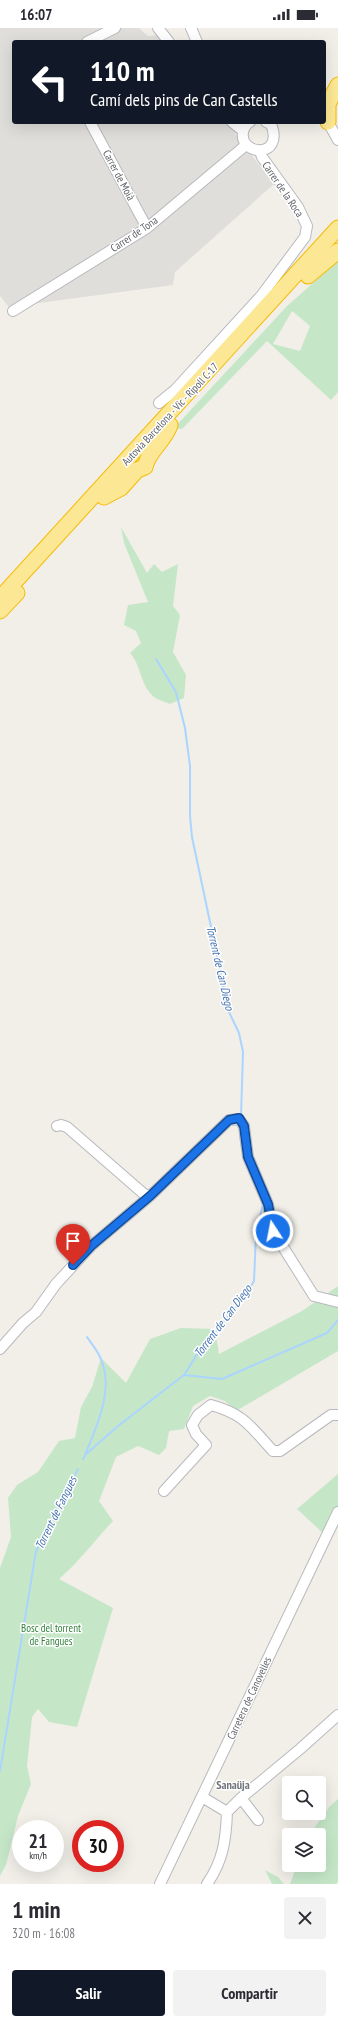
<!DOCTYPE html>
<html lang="es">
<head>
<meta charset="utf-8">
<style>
	body { margin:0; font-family:"PT Sans Narrow",sans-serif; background:#f2f2f3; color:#2b2b33; height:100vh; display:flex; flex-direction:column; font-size:15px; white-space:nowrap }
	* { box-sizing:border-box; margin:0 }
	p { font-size:13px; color:#7c7c81 }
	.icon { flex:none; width:22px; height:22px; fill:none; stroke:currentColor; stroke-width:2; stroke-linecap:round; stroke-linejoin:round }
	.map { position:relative; height:1856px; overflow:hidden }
	.panel { display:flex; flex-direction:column; background:#fff; flex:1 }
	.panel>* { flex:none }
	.guide { position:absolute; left:12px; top:12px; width:314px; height:84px; border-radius:4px; box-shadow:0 4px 16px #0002; background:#111827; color:#fff; overflow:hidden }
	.buttons { position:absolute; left:282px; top:1748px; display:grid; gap:8px }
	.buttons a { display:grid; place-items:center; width:44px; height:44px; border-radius:4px; background:#fff; box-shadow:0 4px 16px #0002; font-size:20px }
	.speed { position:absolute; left:12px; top:1792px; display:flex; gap:8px; font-size:20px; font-weight:700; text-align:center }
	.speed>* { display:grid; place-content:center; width:52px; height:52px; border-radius:50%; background:#fff; box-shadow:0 4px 16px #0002; line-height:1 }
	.speed small { font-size:10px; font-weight:400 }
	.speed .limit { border:6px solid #d22; background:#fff; color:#111 }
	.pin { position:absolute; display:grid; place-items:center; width:34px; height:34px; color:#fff; margin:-41px -17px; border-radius:50% 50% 50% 0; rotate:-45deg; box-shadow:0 0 4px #0007 }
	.pin .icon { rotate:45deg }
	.me { position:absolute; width:44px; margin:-22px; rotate:349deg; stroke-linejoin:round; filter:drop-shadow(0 0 3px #0008) }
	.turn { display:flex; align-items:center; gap:14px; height:84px; padding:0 12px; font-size:18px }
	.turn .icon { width:52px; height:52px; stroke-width:2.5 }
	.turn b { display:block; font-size:28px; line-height:34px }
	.round { display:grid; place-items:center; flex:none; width:42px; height:42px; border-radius:4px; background:#f2f2f3 }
	.summary { display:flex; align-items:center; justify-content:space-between; height:68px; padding:0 12px }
	h1 { font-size:24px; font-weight:700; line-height:30px }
	.action { display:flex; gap:8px; margin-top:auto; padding:8px 12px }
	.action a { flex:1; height:46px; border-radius:4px; background:#111827; color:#fff; font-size:16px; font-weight:700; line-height:46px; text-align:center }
	.action a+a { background:#f2f2f3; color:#2b2b33 }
	.status { display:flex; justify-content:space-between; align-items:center; height:28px; padding:0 20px; background:#fff; direction:ltr }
	.status svg { height:11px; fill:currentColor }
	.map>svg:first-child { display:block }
</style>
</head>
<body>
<div class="status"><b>16:07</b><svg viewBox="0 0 49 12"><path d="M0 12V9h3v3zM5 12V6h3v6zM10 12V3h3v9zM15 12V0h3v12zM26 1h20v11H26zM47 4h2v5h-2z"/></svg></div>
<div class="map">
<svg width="338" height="1856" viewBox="0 0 338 1856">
	<rect width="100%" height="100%" fill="#f1efe8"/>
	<!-- industrial -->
	<path fill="#e0deda" d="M0 0H139L148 8 157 7 163 14H14V94H226L274 156 175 244 173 257 9 279 0 268Z"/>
	<!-- green -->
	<path fill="#c5e7c8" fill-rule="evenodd" d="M338 233V364L331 372 267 313 182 401 174 400 287 278ZM292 283 310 298 300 323 273 316Z
		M121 499 147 545 154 536 162 544 178 536 173 578 180 587 173 624 186 647 184 670 170 676C166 674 157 672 153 668 140 656 141 637 130 625L141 615 136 603 124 597 128 577 148 574 124 515Z
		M338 1258V1323L236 1383 225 1373 210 1368 193 1378 184 1401 169 1403 166 1420 159 1427 138 1418 116 1429 99 1473 113 1493C95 1512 79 1534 59 1551L113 1580 77 1699 49 1694 38 1681 32 1689 27 1738 31 1756 18 1788 6 1837 0 1848V1540L11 1509 8 1470 17 1457 38 1444 59 1413 75 1410 81 1379 92 1359 101 1330 126 1355 150 1311 181 1300 215 1301 219 1326 302 1283Z
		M338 1446V1478L324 1506 297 1481Z
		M338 1771V1854L336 1856H290L297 1837H319V1807H309L330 1778Z
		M265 1842 278 1849 284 1856H272Z"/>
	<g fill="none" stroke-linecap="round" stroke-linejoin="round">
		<!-- stream -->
		<path stroke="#abd4fe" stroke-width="2" d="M156 631 176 664 185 700 190 738V788L192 809 229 984 239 1005 243 1024 241 1088
			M240 1106 242 1121
			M184 1347 196 1328 247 1265 254 1253 256 1206 263 1176
			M85 1427C97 1397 115 1361 100 1329 97 1322 91 1315 87 1309
			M83 1431 85 1427 118 1398 184 1347 222 1351 327 1305 338 1292
			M0 1743 36 1523 78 1441"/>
		<!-- minor casing -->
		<g stroke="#b8b9be" stroke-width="12">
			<path id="minor" d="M158 0 169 14
				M191 0 197 14
				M87 14 115 0
				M324 92 328 94 338 112
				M90 94 147 200
				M232 94 243 103
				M250 94C246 96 244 100 243 104 239 128 285 131 271 96L266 94
				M13 283 147 200 246 117
				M159 375 175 362 261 268 305 209 307 198 298 179 262 129 260 123
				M57 1098 61 1097 67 1099 144 1166 150 1168
				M0 1321 23 1295 36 1284 56 1256 91 1218 150 1168 229 1092 239 1091 244 1098 248 1129 268 1176 273 1203 314 1268 338 1274
				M164 1463 206 1417 196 1406 192 1397 198 1387 211 1377C244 1386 250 1398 273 1423H280L331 1387H338
				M202 1769 227 1784 241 1770 300 1721 338 1687
				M241 1770 258 1792
				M160 1856 338 1484
				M207 1856C223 1833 226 1812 227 1784"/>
		</g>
		<!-- highway casing -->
		<g stroke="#f6ba03" stroke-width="17">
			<path id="highway" d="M328 94V76L338 57
				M308 248 338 223
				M104 469 121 460 137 442 145 439C148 423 165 413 170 397
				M0 570 338 200
				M0 583 17 565"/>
		</g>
		<!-- minor -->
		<use href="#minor" stroke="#fff" stroke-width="10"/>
		<!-- highway -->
		<use href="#highway" stroke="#fce894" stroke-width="15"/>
	</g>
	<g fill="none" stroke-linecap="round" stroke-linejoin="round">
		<!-- route casing -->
		<g stroke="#114b97" stroke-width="10">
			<path id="route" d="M73 1237 91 1218 150 1168 229 1092 239 1090 244 1098 248 1129 268 1176 273 1203"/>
		</g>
		<!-- route -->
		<use href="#route" stroke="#1a73e8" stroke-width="7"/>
	</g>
	<g text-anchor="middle" stroke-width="3" stroke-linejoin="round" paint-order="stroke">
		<!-- street labels -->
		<g font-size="11" fill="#5f6268" stroke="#fff">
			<text transform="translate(119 147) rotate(62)" y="4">Carrer de Moià</text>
			<text transform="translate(283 161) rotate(56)" y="4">Carrer de la Roca</text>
			<text transform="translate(134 206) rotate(-34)" y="4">Carrer de Tona</text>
			<text transform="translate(170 386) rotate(-47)" y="4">Autovia Barcelona - Vic - Ripoll C-17</text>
			<text transform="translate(249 1670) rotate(-65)" y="4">Carretera de Canovelles</text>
		</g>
		<!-- park labels -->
		<g font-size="11" fill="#35813d" stroke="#fff">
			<text x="51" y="1604">Bosc del torrent<tspan x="51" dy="13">de Fangues</tspan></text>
		</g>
		<!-- water labels -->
		<g font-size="12" font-style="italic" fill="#4573b1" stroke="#fff">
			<text transform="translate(220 940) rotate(77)" y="4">Torrent de Can Diego</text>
			<text transform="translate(223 1293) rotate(-53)" y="4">Torrent de Can Diego</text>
			<text transform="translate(56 1485) rotate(-64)" y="4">Torrent de Fangues</text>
		</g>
		<!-- neighbourhood labels -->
		<g font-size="12" font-weight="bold" fill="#70747a" stroke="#fff">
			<text x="233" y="1761">Sanaüja</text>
		</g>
	</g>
</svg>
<div class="buttons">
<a><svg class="icon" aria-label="search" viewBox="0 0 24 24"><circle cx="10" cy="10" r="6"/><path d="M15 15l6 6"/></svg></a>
<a><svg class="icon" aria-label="layers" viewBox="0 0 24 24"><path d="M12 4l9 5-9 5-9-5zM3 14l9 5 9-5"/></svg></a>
</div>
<div class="speed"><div>21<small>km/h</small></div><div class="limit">30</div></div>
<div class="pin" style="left:73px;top:1237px;background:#d93025"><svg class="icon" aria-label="arrive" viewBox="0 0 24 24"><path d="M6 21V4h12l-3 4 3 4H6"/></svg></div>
<svg class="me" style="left:273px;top:1203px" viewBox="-20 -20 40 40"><circle r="17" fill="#1a73e8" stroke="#fff" stroke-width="3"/><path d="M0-11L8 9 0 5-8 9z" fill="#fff"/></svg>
<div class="guide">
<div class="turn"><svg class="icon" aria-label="left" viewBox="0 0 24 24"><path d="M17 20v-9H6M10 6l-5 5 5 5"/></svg><div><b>110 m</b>Camí dels pins de Can Castells</div></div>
</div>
</div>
<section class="panel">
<div class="summary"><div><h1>1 min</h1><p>320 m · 16:08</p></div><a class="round"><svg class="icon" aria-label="close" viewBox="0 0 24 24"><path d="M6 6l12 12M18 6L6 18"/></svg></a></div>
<div class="action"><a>Salir</a><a>Compartir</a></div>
</section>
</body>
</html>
